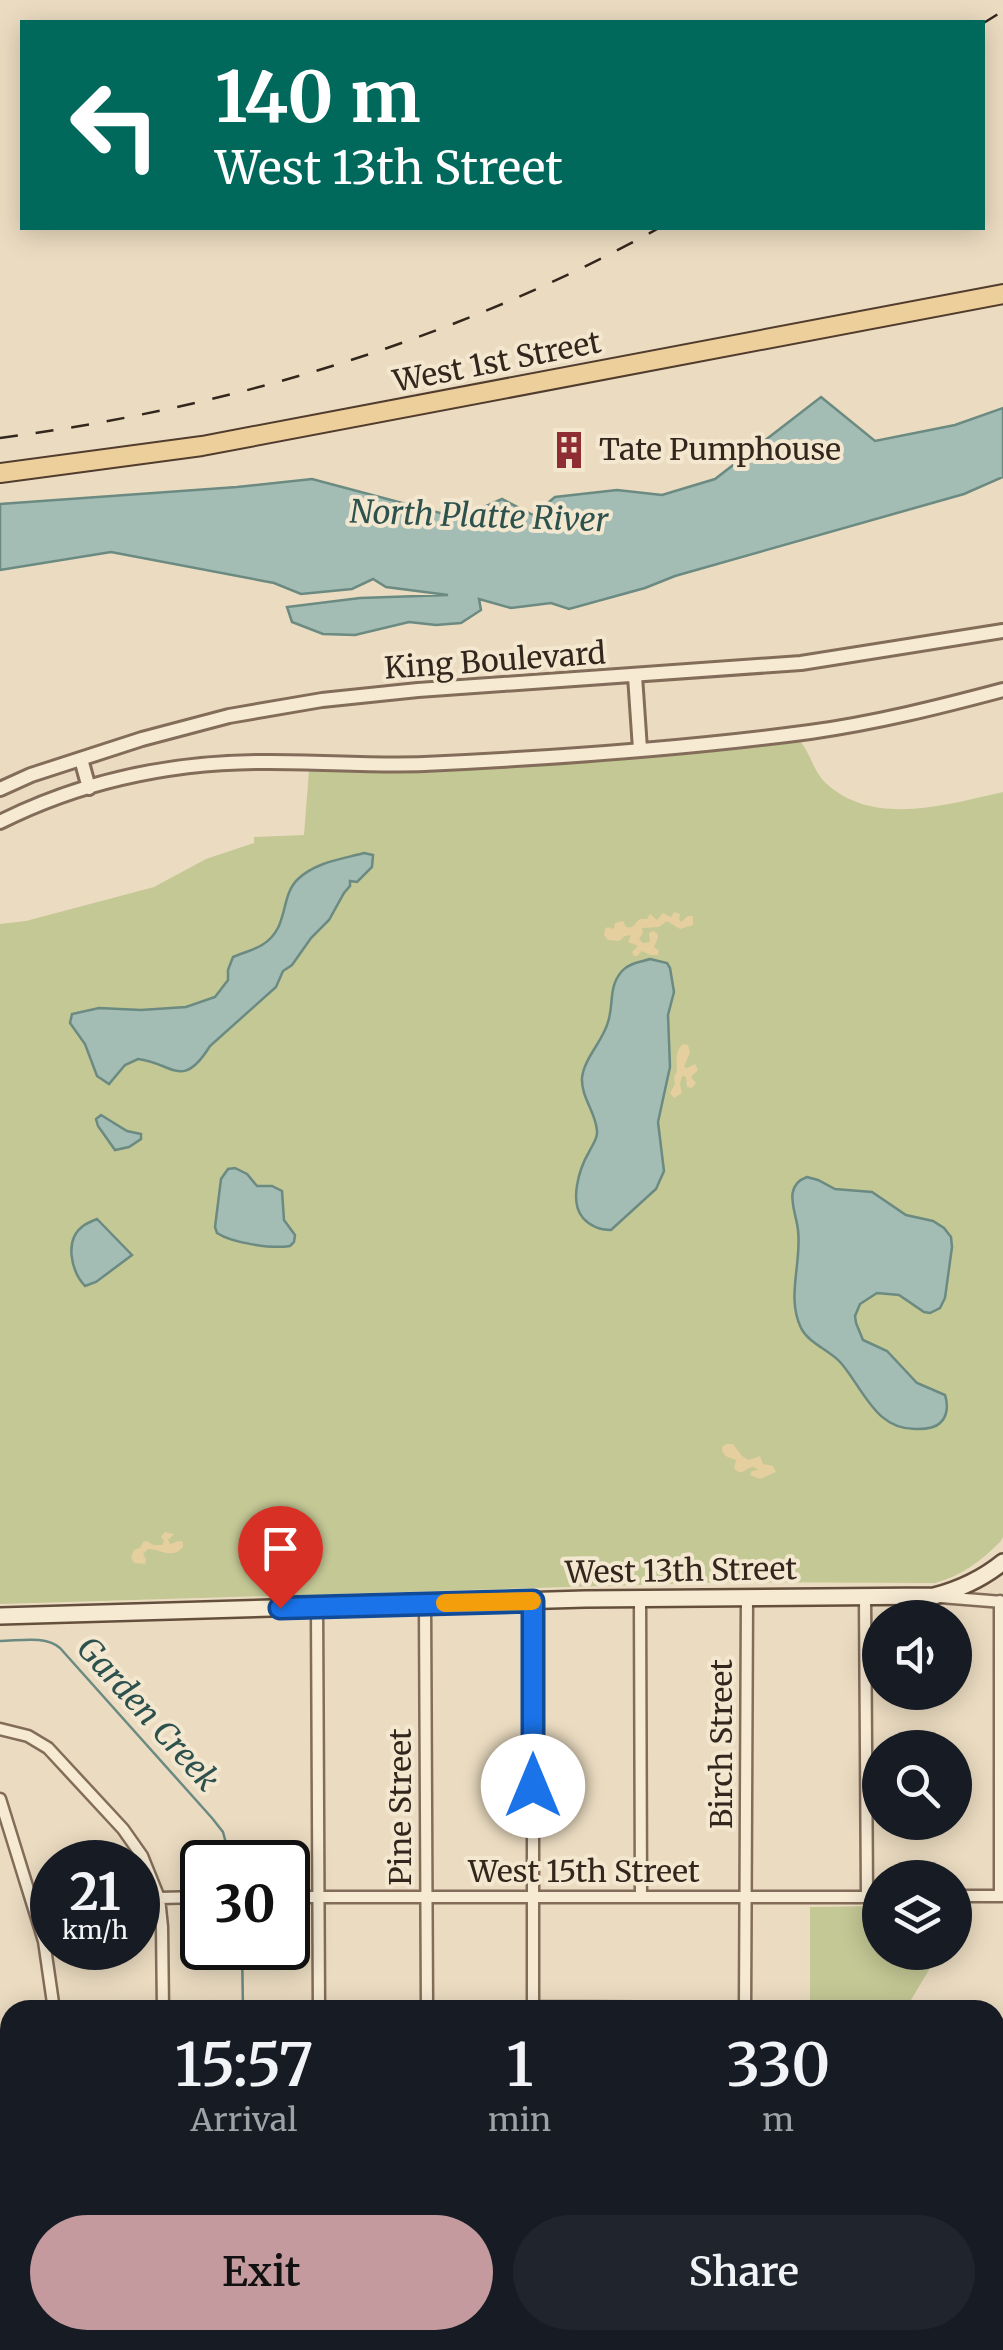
<!DOCTYPE html>
<html lang="en">
<head>
<meta charset="utf-8">
<style>
	body { margin:0; font-family:Merriweather,serif; background:#20242c; color:#f1f3f6; height:100vh; display:flex; flex-direction:column; font-size:38px; white-space:nowrap }
	* { box-sizing:border-box; margin:0 }
	p { font-size:32px; color:#9ea1a6 }
	.icon { flex:none; width:55px; height:55px; fill:none; stroke:currentColor; stroke-width:2; stroke-linecap:round; stroke-linejoin:round }
	.map { position:relative; flex:1; overflow:hidden }
	.sheet { position:absolute; left:0px; top:2000px; width:1005px; height:350px; display:flex; flex-direction:column; background:#171b24; border-radius:30px 30px 0 0; box-shadow:0 5px 25px #0003 }
	.sheet>* { flex:none }
	.hud { position:absolute; left:20px; top:20px; width:965px; height:210px; border-radius:0px; box-shadow:0 5px 25px #0003; background:#00695c; color:#fff; overflow:hidden }
	.controls { position:absolute; left:862px; top:1600px; display:grid; gap:20px }
	.controls a { display:grid; place-items:center; width:110px; height:110px; border-radius:50%; background:#171b24; box-shadow:0 5px 25px #0003; font-size:50px }
	.speed { position:absolute; left:30px; top:1840px; display:flex; gap:20px; font-size:50px; font-weight:700; text-align:center }
	.speed>* { display:grid; place-content:center; width:130px; height:130px; border-radius:50%; background:#171b24; box-shadow:0 5px 25px #0003; line-height:1 }
	.speed small { font-size:25px; font-weight:400 }
	.speed .limit { border:5px solid #111; border-radius:15px; background:#fff; color:#111 }
	.pin { position:absolute; display:grid; place-items:center; width:85px; height:85px; color:#fff; margin:-102px -42px; border-radius:50% 50% 50% 0; rotate:-45deg; box-shadow:0 0 10px #0007 }
	.pin .icon { rotate:45deg }
	.me { position:absolute; width:110px; margin:-55px; rotate:0deg; stroke-linejoin:round; filter:drop-shadow(0 0 8px #0008) }
	.turn { display:flex; align-items:center; gap:35px; height:210px; padding:0 30px; font-size:45px }
	.turn .icon { width:130px; height:130px; stroke-width:2.5 }
	.turn b { display:block; font-size:70px; line-height:85px }
	.eta { display:flex; justify-content:space-evenly; align-items:center; height:170px; text-align:center }
	.eta b { font-size:60px; font-weight:600; line-height:70px }
	.button { display:flex; gap:20px; margin-top:auto; padding:20px 30px }
	.button a { flex:1; height:115px; border-radius:60px; background:#c49a9e; color:#111; font-size:40px; font-weight:600; line-height:115px; text-align:center }
	.button a+a { background:#20242c; color:#f1f3f6 }
	.map>svg:first-child { display:block }
</style>
</head>
<body>
<div class="map">
<svg width="1003" height="2350" viewBox="0 0 1003 2350">
	<rect width="100%" height="100%" fill="#ebdcc1"/>
	<!-- green -->
	<path fill="#c4c895" d="M798 739C811 752 813 773 828 785 876 827 948 804 1003 792V1537L1001 1541C981 1561 963 1575 935 1583L737 1582 0 1604V924L26 921 154 887 206 859 254 843V837L304 835 309 770 383 773 475 769 661 755Z
		M880 1906V1952L939 1953 905 2010H810V1907Z"/>
	<!-- sand -->
	<path fill="#e5cf9f" d="M674 912 680 914 679 919 681 922 688 916H693V925L680 929 667 921 659 927 642 928 643 933 639 939 643 943 650 942 649 933 653 931 657 933 658 938 654 947 659 951 658 955H650L642 951 637 956H634L632 952 638 946 628 942 631 935 625 936 619 941 608 940 604 935 605 929 608 927 614 929 615 923 623 921 626 927C635 929 634 923 640 919H647L650 914 657 920 663 913 671 917Z
		M683 1044 688 1045 690 1052 684 1067 687 1068 695 1064 698 1070 691 1077 696 1083 692 1088 687 1087 686 1077 682 1076 680 1084 682 1093 674 1098 670 1093 675 1084 674 1077 677 1071C677 1061 674 1052 683 1044Z
		M726 1444H733L742 1456 749 1460 760 1456 763 1464 773 1466 776 1472 760 1479 750 1475 752 1471 758 1470 754 1467C745 1467 742 1478 734 1468L736 1460C729 1457 722 1457 722 1447Z
		M165 1532 174 1534 168 1540 170 1544 179 1541 183 1542V1547C172 1560 161 1549 148 1549L143 1554 146 1559 145 1564 134 1563 131 1557 134 1550 140 1548 143 1542 147 1541 153 1545H162L164 1541 161 1537Z"/>
	<!-- water -->
	<path fill="#a3bdb4" stroke="#6b8a81" stroke-width="2.5" d="M821 397 875 441 955 425 1003 408V477L964 494 675 576 645 588 569 609 551 603 511 608 479 599 481 610 461 623 436 625 409 622 355 635 323 634 292 622 287 607 360 598 448 595 386 587 373 579 352 589 301 594 274 583 111 552 0 570V504L237 487 312 479 459 518 502 499 533 515 555 497 617 490 662 495 715 479Z
		M364 853 373 855 372 867 357 882 350 881V886L344 893 329 920 311 938 292 965 283 971 276 987 210 1046C182 1091 173 1063 138 1059L125 1065 109 1084 97 1076 85 1044 70 1023 72 1014 99 1008 141 1010 186 1007 215 997 228 980V970L233 957C242 953 254 950 262 945 290 928 279 897 298 879 316 862 342 859 364 853Z
		M650 959 667 963 670 968 674 992 668 1015 670 1067 658 1122 664 1171 656 1189 611 1230C600 1230 591 1227 583 1218 569 1202 579 1169 589 1152 592 1145 598 1139 597 1131 596 1113 581 1097 582 1078 584 1058 603 1041 608 1022 614 1004 608 987 622 971 629 963 641 962 650 959Z
		M101 1115 127 1131 141 1134V1139L129 1147 115 1150 98 1126 96 1119Z
		M235 1168 247 1174 257 1186H272L282 1191 284 1220 295 1235 294 1242 290 1246C272 1249 232 1243 217 1233L215 1227 221 1179 228 1169Z
		M807 1177 818 1180 835 1189 872 1192 906 1215 933 1221 944 1228 951 1237 952 1247 945 1298 940 1308 930 1313 924 1312 899 1295 877 1293 860 1304 855 1316 856 1323 863 1340 887 1351 917 1383 945 1395C948 1404 948 1416 940 1423 935 1428 925 1429 918 1429 876 1431 864 1390 841 1363 830 1350 809 1344 801 1328 786 1297 802 1263 798 1230 796 1211 782 1186 807 1177Z
		M97 1219 132 1255 96 1282 85 1286C71 1271 64 1240 83 1226 87 1223 92 1221 97 1219Z"/>
	<g fill="none" stroke-linecap="round" stroke-linejoin="round">
		<!-- stream -->
		<path stroke="#6b8a81" stroke-width="2.5" d="M0 1641C19 1641 45 1635 60 1648L212 1818 223 1832 231 1862
			M242 1948 243 2010
			M307 2340 312 2350"/>
		<!-- minor casing -->
		<g stroke="#836d5a" stroke-width="15">
			<path id="minor" d="M865 1597 867 1897
				M940 1597 1003 1602
				M640 1598 641 1897
				M1000 1601V1896
				M425 1604 427 2010
				M317 1607 319 2010
				M0 1729 28 1736 48 1748 123 1829 142 1856 159 1898 162 1927 163 2010
				M0 1799 44 1941 54 2010
				M955 1896H1002
				M288 1897H880
				M159 1898 202 1897
				M533 2007 745 2008
				M533 2010V1601
				M745 2010 747 1597
				M995 2039 1003 2038
				M0 2055H10
				M995 2259 1003 2263
				M62 2340 64 2350
				M172 2340 174 2350
				M380 2340 391 2350
				M893 2340 916 2350
				M76 2350 116 2340"/>
		</g>
		<!-- tertiary casing -->
		<g stroke="#836d5a" stroke-width="18">
			<path id="tertiary" d="M635 676 640 749
				M81 759 89 788
				M0 789 31 775 142 739 229 716 322 700 418 690 801 663 1003 631
				M0 822C80 782 168 763 257 762 312 761 368 766 424 764 552 758 683 749 810 732 875 723 939 707 1003 690"/>
		</g>
		<!-- secondary casing -->
		<g stroke="#644f3d" stroke-width="20">
			<path id="secondary" d="M0 1616 585 1599 934 1596C961 1589 982 1579 1003 1562"/>
		</g>
		<!-- primary casing -->
		<g stroke="#513c2e" stroke-width="22">
			<path id="primary" d="M0 473 202 446 1003 294"/>
		</g>
		<!-- minor -->
		<use href="#minor" stroke="#f6ead3" stroke-width="10"/>
		<!-- tertiary -->
		<use href="#tertiary" stroke="#f6ead3" stroke-width="12"/>
		<!-- secondary -->
		<use href="#secondary" stroke="#f6ead3" stroke-width="15"/>
		<!-- primary -->
		<use href="#primary" stroke="#eccf9a" stroke-width="18"/>
		<!-- rail -->
		<path stroke="#33271d" stroke-width="2.5" stroke-dasharray="18 18" stroke-linecap="butt" d="M982 24 1003 11
			M0 438C229 408 456 340 659 228"/>
	</g>
	<g fill="none" stroke-linecap="round" stroke-linejoin="round">
		<!-- route casing -->
		<g stroke="#114b97" stroke-width="25">
			<path id="route" d="M280 1608 533 1601V1786"/>
		</g>
		<!-- route -->
		<use href="#route" stroke="#1a73e8" stroke-width="18"/>
		<!-- slow -->
		<path stroke="#f59e0b" stroke-width="18" d="M445 1603 532 1601"/>
	</g>
	<!-- icons -->
	<defs>
		<g id="building-bare" transform="scale(3)"><path d="M-4-6H4V6H1V3H-1V6H-4ZM-2.5-4.3h1.7v1.8h-1.7ZM.8-4.3h1.7v1.8H.8ZM-2.5-1h1.7V.8h-1.7ZM.8-1h1.7V.8H.8Z" fill="#8e2d33" stroke="#f3e7d0" stroke-width="2.5" paint-order="stroke"/></g>
	</defs>
	<g fill-rule="evenodd">
		<use href="#building-bare" x="569" y="450"/>
	</g>
	<g text-anchor="middle" stroke-width="8" stroke-linejoin="round" paint-order="stroke">
		<!-- street labels -->
		<g font-size="30" fill="#33271d" stroke="#f3e7d0">
			<text transform="translate(497 362) rotate(-11)" y="10">West 1st Street</text>
			<text transform="translate(495 661) rotate(-4)" y="10">King Boulevard</text>
			<text transform="translate(681 1571) rotate(-1)" y="10">West 13th Street</text>
			<text transform="translate(722 1744) rotate(-90)" y="10">Birch Street</text>
			<text transform="translate(401 1807) rotate(-90)" y="10">Pine Street</text>
			<text x="584" y="1882">West 15th Street</text>
		</g>
		<!-- poi labels -->
		<g font-size="30" fill="#33271d" stroke="#f3e7d0" text-anchor="start">
			<text x="599" y="460">Tate Pumphouse</text>
		</g>
		<!-- water labels -->
		<g font-size="32" font-style="italic" fill="#2d524e" stroke="#f3e7d0">
			<text transform="translate(479 516) rotate(2)" y="11">North Platte River</text>
			<text transform="translate(148 1714) rotate(48)" y="11">Garden Creek</text>
		</g>
	</g>
</svg>
<div class="controls">
<a><svg class="icon" aria-label="sound" viewBox="0 0 24 24"><path d="M4 9h4l5-4v14l-5-4H4zM17 9q2 3 0 6"/></svg></a>
<a><svg class="icon" aria-label="search" viewBox="0 0 24 24"><circle cx="10" cy="10" r="6"/><path d="M15 15l6 6"/></svg></a>
<a><svg class="icon" aria-label="layers" viewBox="0 0 24 24"><path d="M12 4l9 5-9 5-9-5zM3 14l9 5 9-5"/></svg></a>
</div>
<div class="speed"><div>21<small>km/h</small></div><div class="limit">30</div></div>
<div class="pin" style="left:280px;top:1608px;background:#d93025"><svg class="icon" aria-label="arrive" viewBox="0 0 24 24"><path d="M6 21V4h12l-3 4 3 4H6"/></svg></div>
<svg class="me" style="left:533px;top:1786px" viewBox="-20 -20 40 40"><circle r="19" fill="#fff"/><path d="M0-13L10 11 0 6-10 11z" fill="#1a73e8"/></svg>
<div class="hud">
<div class="turn"><svg class="icon" aria-label="left" viewBox="0 0 24 24"><path d="M17 20v-9H6M10 6l-5 5 5 5"/></svg><div><b>140 m</b>West 13th Street</div></div>
</div>
<section class="sheet">
<div class="eta">
<div><b>15:57</b><p>Arrival</p></div>
<div><b>1</b><p>min</p></div>
<div><b>330</b><p>m</p></div>
</div>
<div class="button"><a>Exit</a><a>Share</a></div>
</section>
</div>
</body>
</html>
